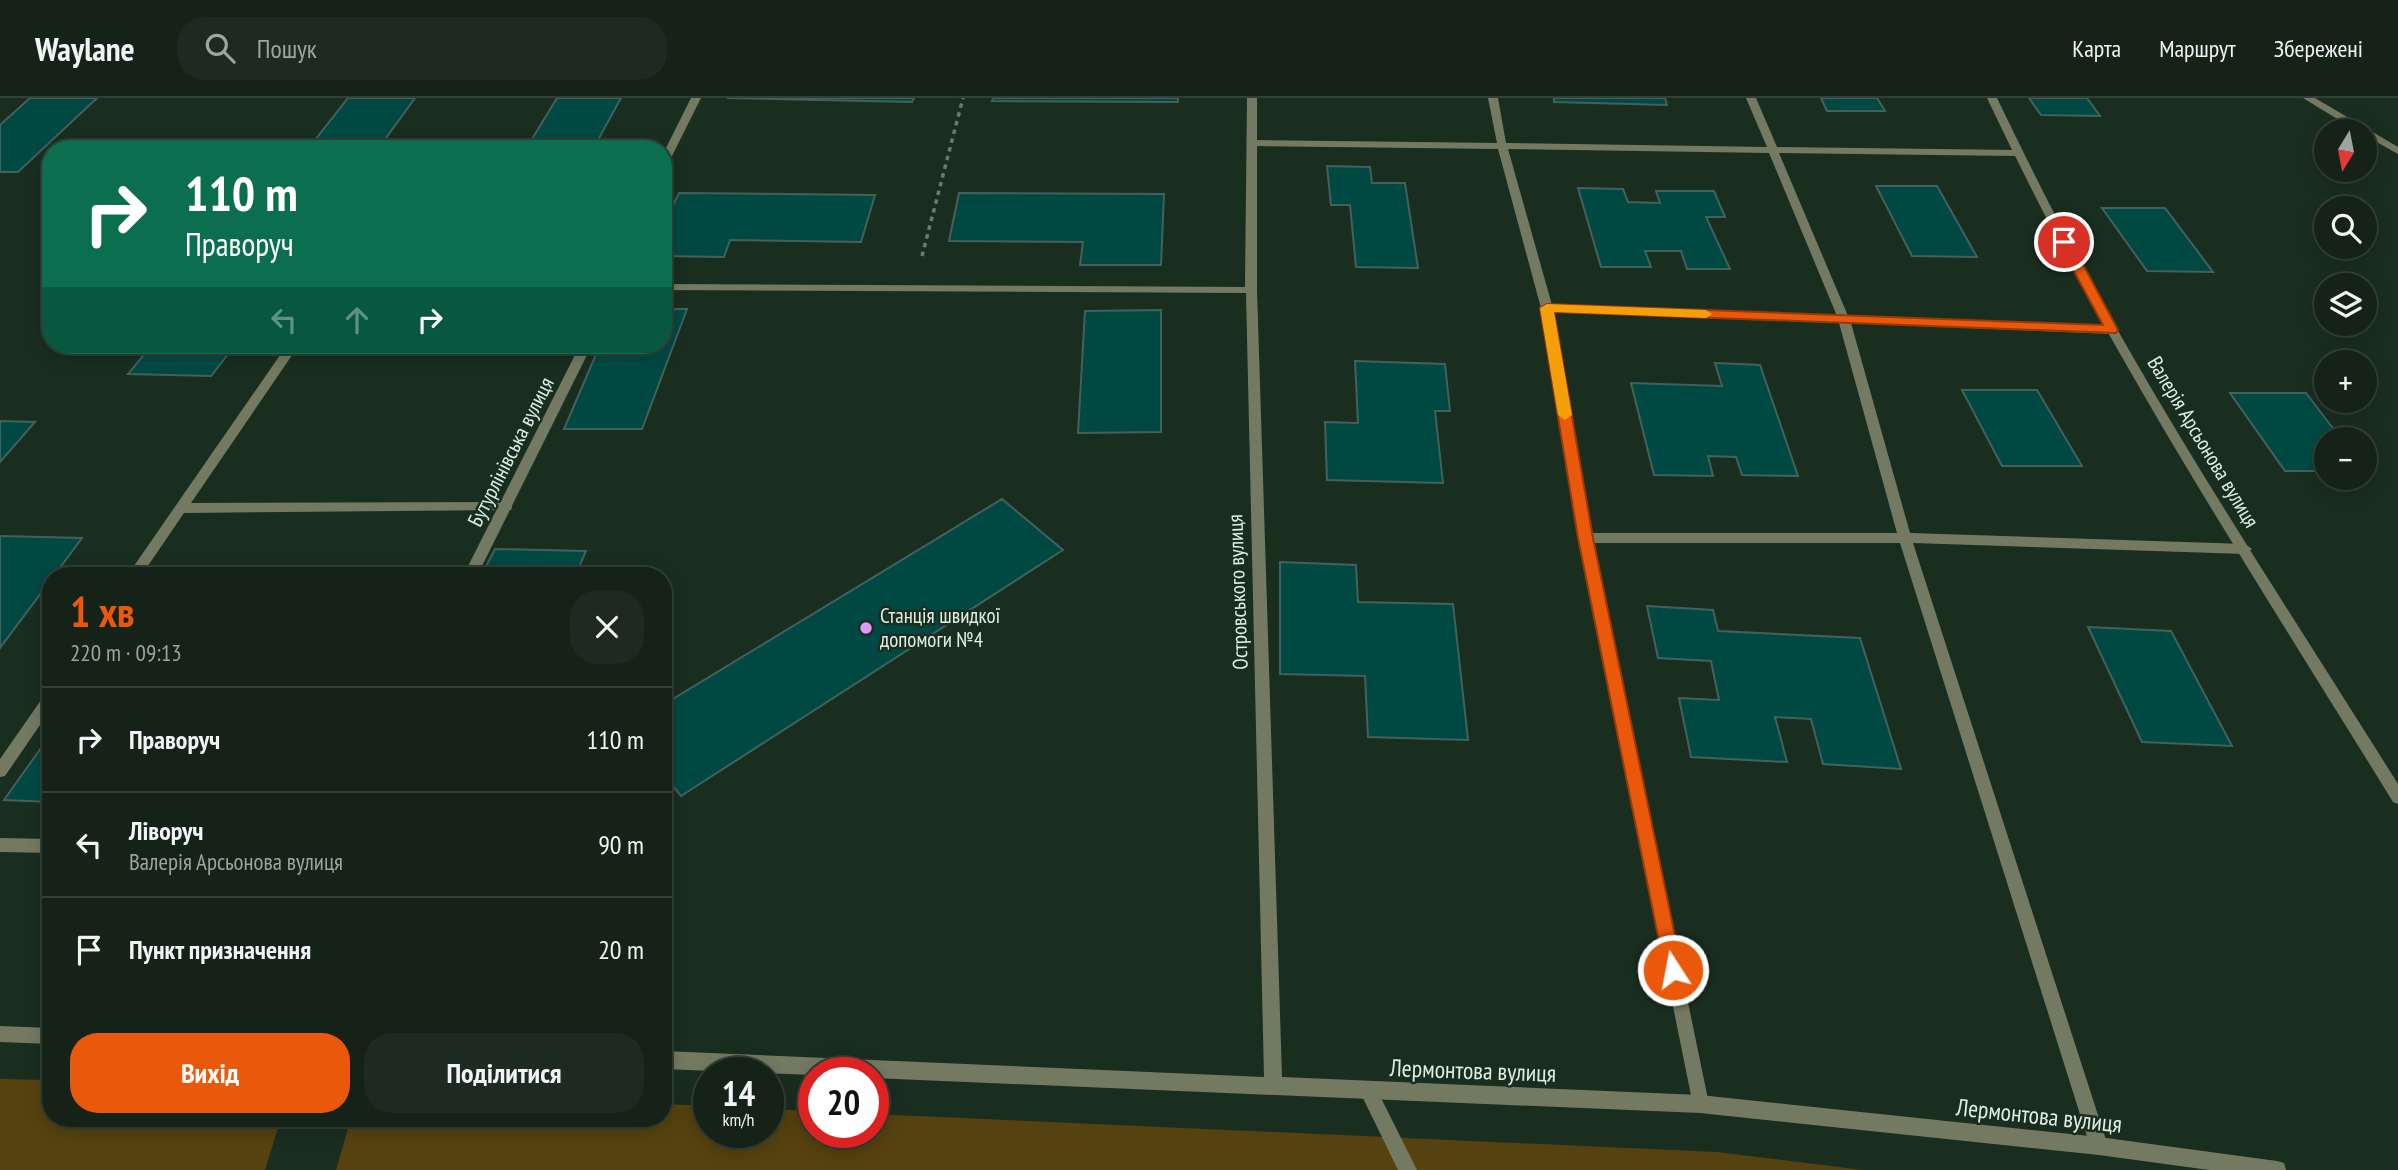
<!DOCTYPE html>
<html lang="uk">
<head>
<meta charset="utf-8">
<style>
	body { margin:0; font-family:"PT Sans Narrow",sans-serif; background:#1d2a21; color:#f1f3f6; height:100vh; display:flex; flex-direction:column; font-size:26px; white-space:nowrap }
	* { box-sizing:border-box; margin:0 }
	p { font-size:23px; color:#9da4a2 }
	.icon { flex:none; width:38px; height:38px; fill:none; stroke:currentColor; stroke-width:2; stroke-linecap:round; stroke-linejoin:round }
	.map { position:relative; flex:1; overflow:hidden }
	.details { position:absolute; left:42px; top:469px; width:630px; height:560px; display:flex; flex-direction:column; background:#142218; border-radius:28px; box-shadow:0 4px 18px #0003,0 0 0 2px #333f37 }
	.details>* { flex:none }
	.top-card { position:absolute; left:42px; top:42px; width:630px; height:214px; border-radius:28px; box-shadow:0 4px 18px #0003,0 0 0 2px #333f37; background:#0b6e4f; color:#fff; overflow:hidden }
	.needle { width:46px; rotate:190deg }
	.tools { position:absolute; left:2314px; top:21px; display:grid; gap:14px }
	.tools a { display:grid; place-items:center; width:63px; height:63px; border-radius:50%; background:#142218; box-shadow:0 4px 18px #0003,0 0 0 2px #333f37; font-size:35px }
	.speed { position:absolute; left:693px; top:959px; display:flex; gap:14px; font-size:35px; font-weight:700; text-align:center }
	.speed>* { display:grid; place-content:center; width:91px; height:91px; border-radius:50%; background:#142218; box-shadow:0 4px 18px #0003,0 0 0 2px #333f37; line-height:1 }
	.speed small { font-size:18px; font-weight:400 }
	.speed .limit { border:10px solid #d22; background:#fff; color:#111 }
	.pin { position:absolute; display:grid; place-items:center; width:60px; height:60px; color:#fff; margin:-30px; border:4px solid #fff; border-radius:50%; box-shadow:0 2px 7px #0007 }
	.me { position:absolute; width:77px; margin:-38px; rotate:349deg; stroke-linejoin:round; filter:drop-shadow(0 0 5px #0008) }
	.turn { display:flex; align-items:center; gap:24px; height:147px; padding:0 28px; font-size:32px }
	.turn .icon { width:91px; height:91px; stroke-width:2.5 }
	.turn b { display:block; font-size:49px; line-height:60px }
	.lanes { display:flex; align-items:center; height:66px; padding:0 28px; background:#0003; justify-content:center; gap:35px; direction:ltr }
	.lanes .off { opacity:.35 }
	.round { display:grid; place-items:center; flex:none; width:74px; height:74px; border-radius:28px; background:#1d2a21 }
	.summary { display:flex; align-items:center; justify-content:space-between; height:119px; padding:0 28px }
	h1 { font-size:42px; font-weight:700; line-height:52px; color:#ea580c }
	.action { display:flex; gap:14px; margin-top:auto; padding:14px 28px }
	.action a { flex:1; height:80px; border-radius:28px; background:#ea580c; color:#fff; font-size:28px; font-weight:700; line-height:80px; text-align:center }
	.action a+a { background:#1d2a21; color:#f1f3f6 }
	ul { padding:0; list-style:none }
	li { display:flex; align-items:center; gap:21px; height:105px; padding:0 28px; border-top:2px solid #333f37 }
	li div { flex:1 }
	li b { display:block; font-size:26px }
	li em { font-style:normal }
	header { display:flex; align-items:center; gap:42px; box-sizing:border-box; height:98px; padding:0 35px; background:#142218; border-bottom:2px solid #333f37 }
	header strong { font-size:33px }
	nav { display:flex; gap:38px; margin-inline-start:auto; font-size:24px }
	.search { width:490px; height:63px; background:#1d2a21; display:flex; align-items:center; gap:18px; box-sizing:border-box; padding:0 24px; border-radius:28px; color:#9da4a2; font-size:26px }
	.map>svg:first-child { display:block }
</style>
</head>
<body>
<header>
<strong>Waylane</strong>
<div class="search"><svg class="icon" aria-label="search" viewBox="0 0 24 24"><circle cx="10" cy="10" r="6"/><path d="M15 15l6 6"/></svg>Пошук</div>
<nav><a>Карта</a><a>Маршрут</a><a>Збережені</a></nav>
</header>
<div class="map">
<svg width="2398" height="1072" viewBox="0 0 2398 1072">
	<rect width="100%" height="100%" fill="#1a2e20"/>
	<!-- green -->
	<path fill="#564210" d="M0 981 51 982V1020H281L265 1072H0Z
		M663 1006 709 1008V1034H768V1011L814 1013V1034H873V1016L1717 1054 1863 1072H336L351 1020H663Z"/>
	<!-- building -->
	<path fill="#004943" stroke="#42615d" stroke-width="2" d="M30 0H97L18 74H0V27Z
		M348 0H415L378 51H308Z
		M557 0H621L593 51H526Z
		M727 0H914L912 4Z
		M993 0H1178V4L992 3Z
		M1554 0H1665L1667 7 1554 4Z
		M1821 0H1877L1885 13H1827Z
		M2029 0H2087L2100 18 2041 17Z
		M1327 68 1370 69 1372 85H1405L1418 170 1356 169 1350 107H1331Z
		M1876 88H1937L1977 159 1912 158Z
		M1578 90 1623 91 1628 104 1660 105 1656 93H1714L1725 119H1706L1730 171H1687L1681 153H1645L1651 169H1601Z
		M679 95 875 97 861 144 730 142 724 159 663 158V128Z
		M959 95 1164 96 1161 167H1080L1083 144 949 143Z
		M2102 110H2165L2213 174 2147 173Z
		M663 211H687L642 331H564L600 247H663Z
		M1161 212V334L1078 335 1085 213Z
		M152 247H235L211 278 128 276Z
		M1355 263 1445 266 1450 313H1435L1443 385 1327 382 1325 324 1358 325Z
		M1715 265 1760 267 1798 378 1742 377 1736 359 1708 358 1713 378 1654 377 1631 285 1722 288Z
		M1962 292H2037L2082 368H2002Z
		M2230 295H2306L2341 341H2326V373H2285Z
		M0 323 35 324 0 364Z
		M1002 401 1063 452 681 698 663 676V607Z
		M0 438 82 440 0 550Z
		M495 451 586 453 575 478H481Z
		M1280 464 1356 467 1358 504 1453 506 1468 642 1368 639 1365 578 1280 576Z
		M1647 508 1713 512 1718 533 1860 540 1901 671 1823 666 1811 621 1775 619 1787 664 1691 659 1679 600 1719 602 1711 563 1658 560Z
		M2088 529 2171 533 2232 648 2142 644Z
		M51 636V704L4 702Z"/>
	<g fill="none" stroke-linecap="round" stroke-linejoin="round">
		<!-- path -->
		<path stroke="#697a6e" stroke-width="3.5" stroke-dasharray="4.5 4.5" stroke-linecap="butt" d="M922 158 963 0"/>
		<!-- lane -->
		<path fill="#747a62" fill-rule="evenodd" d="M1488 0H1498L1506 45 1767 49 1746 0H1756L1777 49 2017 52 2022 55 2017 58 1779 55 1848 218 2112 228 2118 232 2112 236 1851 225 1910 435 2245 446 2252 451 2245 456 1913 445 2108 1048 2105 1054 2099 1057 2093 1054 2090 1048 1900 445H1593L1709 1006 1706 1012 1700 1015 1694 1012 1578 440 1541 210 1498 51 1252 48 1247 45 1252 42 1497 45ZM1508 51 1769 55 1837 218 1552 207ZM1553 214 1839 225 1897 435H1591Z
			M2303 0H2315L2398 49V56L2364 37V33H2357Z
			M287 247H299L191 405 506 404 511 406 512 409 511 412 184 415 141 478H127Z
			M51 593V611L5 678 0 679V661L46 595Z
			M0 740 51 741V755L0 754Z
			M1369 985 1375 988 1417 1072H1398L1360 994 1363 988Z"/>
		<!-- street -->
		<path fill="#747a62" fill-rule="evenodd" d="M691 0H701L668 66 663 69V56Z
			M1247 0H1257V192L1282 979 1700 997 2099 1039 2277 1063 2284 1065 2286 1072H2209L2099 1057 1700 1015 873 980V975H814V977L663 971V953L1264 979 1246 195 663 192V186L1245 189Z
			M1987 0H1997C2026 60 2056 121 2088 179 2183 353 2293 518 2398 686V706L2393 704C2286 530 2175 359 2078 180 2046 121 2016 61 1987 0Z
			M580 247H592L477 478H463Z
			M0 928 51 930V946L0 944Z"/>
	</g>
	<!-- route -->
	<path fill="#ea580c" stroke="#983908" stroke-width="2" d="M2064 140 2071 144 2118 232 2116 235 1554 214 1593 440 1682 872 1680 878 1673 880 1666 878 1578 440 1540 210 1547 206 2103 227 2058 144Z"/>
	<!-- slow -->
	<path fill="#f59e0b" d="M1547 206 1706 212 1712 216 1706 220 1554 214 1572 317 1565 322 1558 317 1540 210Z"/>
	<!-- markers -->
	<circle fill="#dd99f3" stroke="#1a2e20" stroke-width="2.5" cx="866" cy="530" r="7"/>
	<g text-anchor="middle" stroke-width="5" stroke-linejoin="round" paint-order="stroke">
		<!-- street labels -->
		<g font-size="21" fill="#e1eee4" stroke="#1a2e20">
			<text transform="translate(2203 344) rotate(59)" y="7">Валерія Арсьонова вулиця</text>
			<text transform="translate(511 354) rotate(-63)" y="7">Бутурлінівська вулиця</text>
			<text transform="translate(1238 494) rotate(-92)" y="7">Островського вулиця</text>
		</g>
		<!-- poi labels -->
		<g font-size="21" fill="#e1eee4" stroke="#1a2e20" text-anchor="start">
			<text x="880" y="525">Станція швидкої<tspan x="880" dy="24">допомоги №4</tspan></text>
		</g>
		<!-- near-street labels -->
		<g font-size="24" fill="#e1eee4" stroke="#1a2e20">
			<text transform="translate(1473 973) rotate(2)" y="8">Лермонтова вулиця</text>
			<text transform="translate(2039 1018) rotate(6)" y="8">Лермонтова вулиця</text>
		</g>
	</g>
</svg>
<div class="tools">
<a><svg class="needle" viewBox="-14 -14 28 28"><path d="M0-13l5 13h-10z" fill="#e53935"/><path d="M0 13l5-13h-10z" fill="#9da4a2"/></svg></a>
<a><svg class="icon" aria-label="search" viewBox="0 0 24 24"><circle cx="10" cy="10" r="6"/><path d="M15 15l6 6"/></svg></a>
<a><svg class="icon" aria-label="layers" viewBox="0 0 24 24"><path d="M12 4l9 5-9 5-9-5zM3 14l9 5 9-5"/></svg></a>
<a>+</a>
<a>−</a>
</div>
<div class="speed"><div>14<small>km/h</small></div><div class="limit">20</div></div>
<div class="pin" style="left:2064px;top:144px;background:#d93025"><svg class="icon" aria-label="arrive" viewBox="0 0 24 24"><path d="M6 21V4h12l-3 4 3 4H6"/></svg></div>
<svg class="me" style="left:1673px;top:872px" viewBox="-20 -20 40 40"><circle r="17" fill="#ea580c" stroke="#fff" stroke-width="3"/><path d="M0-11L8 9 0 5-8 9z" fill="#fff"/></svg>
<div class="top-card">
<div class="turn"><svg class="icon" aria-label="right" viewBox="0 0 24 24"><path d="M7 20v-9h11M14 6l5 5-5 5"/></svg><div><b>110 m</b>Праворуч</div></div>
<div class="lanes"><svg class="icon off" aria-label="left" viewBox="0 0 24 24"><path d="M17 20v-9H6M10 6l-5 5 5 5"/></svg><svg class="icon off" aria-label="ahead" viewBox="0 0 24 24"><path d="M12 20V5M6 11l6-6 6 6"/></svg><svg class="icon" aria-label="right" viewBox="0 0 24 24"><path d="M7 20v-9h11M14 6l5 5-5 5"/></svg></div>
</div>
<section class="details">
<div class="summary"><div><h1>1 хв</h1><p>220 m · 09:13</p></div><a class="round"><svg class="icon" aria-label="close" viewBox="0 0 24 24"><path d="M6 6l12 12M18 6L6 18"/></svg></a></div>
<ul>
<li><svg class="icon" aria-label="right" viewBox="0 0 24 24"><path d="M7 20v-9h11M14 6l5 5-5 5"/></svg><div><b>Праворуч</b></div><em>110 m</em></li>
<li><svg class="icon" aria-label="left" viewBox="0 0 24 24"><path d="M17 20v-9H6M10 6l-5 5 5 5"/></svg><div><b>Ліворуч</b><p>Валерія Арсьонова вулиця</p></div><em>90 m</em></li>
<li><svg class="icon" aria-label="arrive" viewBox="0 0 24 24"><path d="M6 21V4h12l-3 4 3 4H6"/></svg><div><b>Пункт призначення</b></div><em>20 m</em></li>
</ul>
<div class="action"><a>Вихід</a><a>Поділитися</a></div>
</section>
</div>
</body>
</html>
